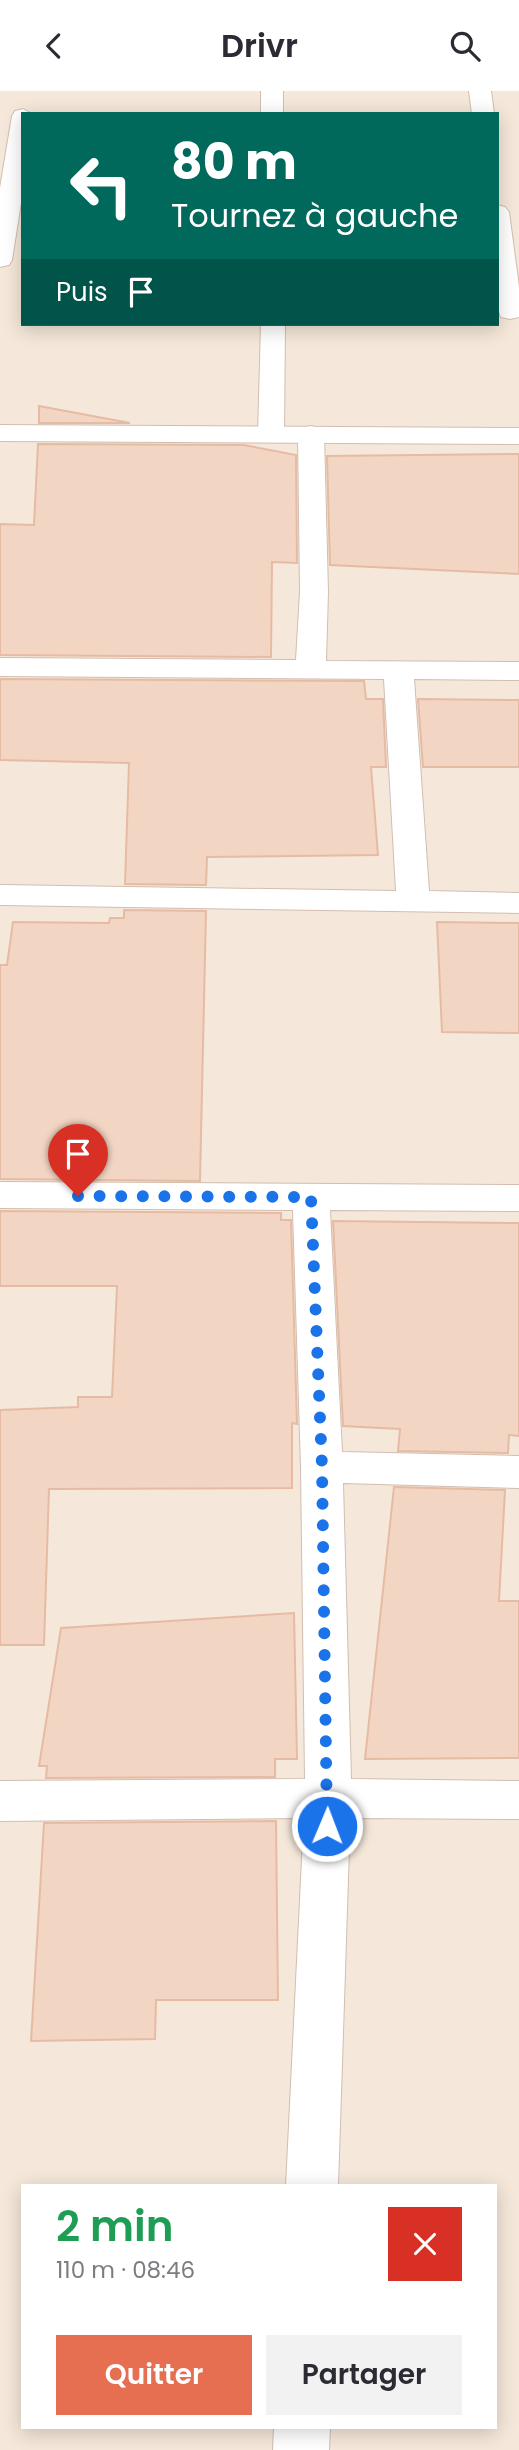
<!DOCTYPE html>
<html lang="fr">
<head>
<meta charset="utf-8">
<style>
	body { margin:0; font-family:Poppins,sans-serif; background:#f2f2f3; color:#2b2b33; height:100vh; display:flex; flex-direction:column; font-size:26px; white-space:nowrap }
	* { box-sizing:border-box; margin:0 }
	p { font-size:23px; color:#7c7c81 }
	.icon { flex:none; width:38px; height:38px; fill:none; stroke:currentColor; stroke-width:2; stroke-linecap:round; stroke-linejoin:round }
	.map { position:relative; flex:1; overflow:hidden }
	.side { position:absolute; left:21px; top:2093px; width:476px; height:245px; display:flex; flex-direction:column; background:#fff; border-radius:0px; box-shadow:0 4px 18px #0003 }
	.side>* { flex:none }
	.guide { position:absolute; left:21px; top:21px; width:478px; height:214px; border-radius:0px; box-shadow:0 4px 18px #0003; background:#00695c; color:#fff; overflow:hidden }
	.pin { position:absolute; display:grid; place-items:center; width:60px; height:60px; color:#fff; margin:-72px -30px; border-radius:50% 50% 50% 0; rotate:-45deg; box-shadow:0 0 7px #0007 }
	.pin .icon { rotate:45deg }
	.me { position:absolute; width:77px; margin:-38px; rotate:1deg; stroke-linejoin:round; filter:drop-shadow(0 0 5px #0008) }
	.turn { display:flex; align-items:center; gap:24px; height:147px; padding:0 35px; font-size:32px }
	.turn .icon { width:91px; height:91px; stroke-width:2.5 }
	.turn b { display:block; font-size:49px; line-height:60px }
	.then { display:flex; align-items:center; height:66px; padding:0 35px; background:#0003; gap:14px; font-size:26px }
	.round { display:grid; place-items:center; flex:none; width:74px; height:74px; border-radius:0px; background:#f2f2f3 }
	.headline { display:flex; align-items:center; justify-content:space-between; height:119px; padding:0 35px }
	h1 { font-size:42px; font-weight:600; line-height:52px; color:#1e9e55 }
	.action { display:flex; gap:14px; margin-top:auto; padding:14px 35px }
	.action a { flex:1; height:80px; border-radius:0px; background:#e76f51; color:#fff; font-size:28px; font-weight:600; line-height:80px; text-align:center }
	.action a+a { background:#f2f2f3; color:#2b2b33 }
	header { display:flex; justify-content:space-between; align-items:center; height:91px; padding:0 35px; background:#fff; font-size:32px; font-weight:600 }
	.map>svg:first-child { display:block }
</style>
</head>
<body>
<header><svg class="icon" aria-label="back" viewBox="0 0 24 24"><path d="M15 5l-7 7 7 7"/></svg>Drivr<svg class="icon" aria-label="search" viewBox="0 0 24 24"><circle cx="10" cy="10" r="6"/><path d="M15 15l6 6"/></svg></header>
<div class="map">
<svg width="519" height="2359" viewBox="0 0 519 2359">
	<rect width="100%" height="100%" fill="#fdf6ec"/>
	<!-- residential -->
	<path fill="#f5e8da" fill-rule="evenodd" d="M0 0H519V2359H0ZM23 23H497V233H23ZM23 2095H495V2336H23Z"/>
	<!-- building -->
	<path fill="#f3d5c3" stroke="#e6bba3" stroke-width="2" d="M39 315 130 332H39Z
		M38 353 244 354 296 364 297 472 272 471 271 566 0 564V433L34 434Z
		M519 363V483L330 474 327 365Z
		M0 588 364 590 366 608H383L386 676H371L378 764 207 766 206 794 125 793 129 672 0 669Z
		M418 608 519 609V676H423Z
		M124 819 206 820 200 1090 0 1088V874H7L13 831 109 832 110 827H124Z
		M437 831 519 832V942L442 941Z
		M0 1120 281 1122V1129H291L297 1333 292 1332V1397L49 1398 44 1554H0V1319L78 1316V1306H112L117 1195H0Z
		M333 1130 519 1132V1345L509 1344 508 1362 398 1360 400 1338 343 1335Z
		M394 1396 505 1399 499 1510H519V1667L365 1668Z
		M294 1522 297 1668H275V1686L46 1687 47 1675H39L61 1537Z
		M276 1730 278 1909H156L155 1948 31 1950 44 1732Z"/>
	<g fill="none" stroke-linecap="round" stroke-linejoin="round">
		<!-- minor casing -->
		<g stroke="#d1beb0" stroke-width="2">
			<path id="minor" d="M261 0H283V23H261Z
				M469 0H491L494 23H472Z
				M497 114 505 116 509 121 519 196V226L510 228 501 226 497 216Z
				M261 233H285L284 343 280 349 271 351 262 349 258 343Z
				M311 335 320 337 324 343 328 501 326 570 519 571V589L414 588 429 800 519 802V822L0 814V794L396 800 384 588 0 585V567L296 569 300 501 298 343 302 337Z
				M0 1091 519 1094V1120L330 1119 342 1361 519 1365V1397L343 1392 351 1688 519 1690V1728L350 1727 338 2095H286L304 1727 0 1730V1690L305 1688 301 1376 293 1119 0 1117Z
				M274 2336H330L329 2359H273Z"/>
		</g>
		<!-- tertiary casing -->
		<g stroke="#d1beb0" stroke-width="2">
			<path id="tertiary" d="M23 18 32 23H23V99L12 169 9 174 0 176V97L12 25 15 20Z
				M0 334 519 337V353L0 350Z"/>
		</g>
		<!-- minor -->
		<use href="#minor" fill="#fff" fill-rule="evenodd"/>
		<!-- tertiary -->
		<use href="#tertiary" fill="#fff" fill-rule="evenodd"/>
	</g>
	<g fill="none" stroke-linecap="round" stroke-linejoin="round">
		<!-- route -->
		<path stroke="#1a73e8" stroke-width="12" stroke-dasharray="0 21.6" d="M78 1105 311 1106 322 1376 327 1735"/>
	</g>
</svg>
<div class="pin" style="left:78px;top:1105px;background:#d93025"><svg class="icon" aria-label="arrive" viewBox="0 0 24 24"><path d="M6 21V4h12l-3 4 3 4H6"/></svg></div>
<svg class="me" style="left:327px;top:1735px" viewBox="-20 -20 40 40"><circle r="17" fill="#1a73e8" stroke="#fff" stroke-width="3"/><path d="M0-11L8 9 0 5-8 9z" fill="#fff"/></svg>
<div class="guide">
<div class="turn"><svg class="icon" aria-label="left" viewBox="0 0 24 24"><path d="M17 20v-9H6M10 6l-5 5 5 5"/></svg><div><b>80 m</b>Tournez à gauche</div></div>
<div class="then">Puis<svg class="icon" aria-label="arrive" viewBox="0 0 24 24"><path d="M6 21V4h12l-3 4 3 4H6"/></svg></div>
</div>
<section class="side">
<div class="headline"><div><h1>2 min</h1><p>110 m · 08:46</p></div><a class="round" style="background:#d93025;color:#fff"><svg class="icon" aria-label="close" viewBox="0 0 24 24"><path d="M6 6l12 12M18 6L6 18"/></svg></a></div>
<div class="action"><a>Quitter</a><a>Partager</a></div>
</section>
</div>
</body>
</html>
